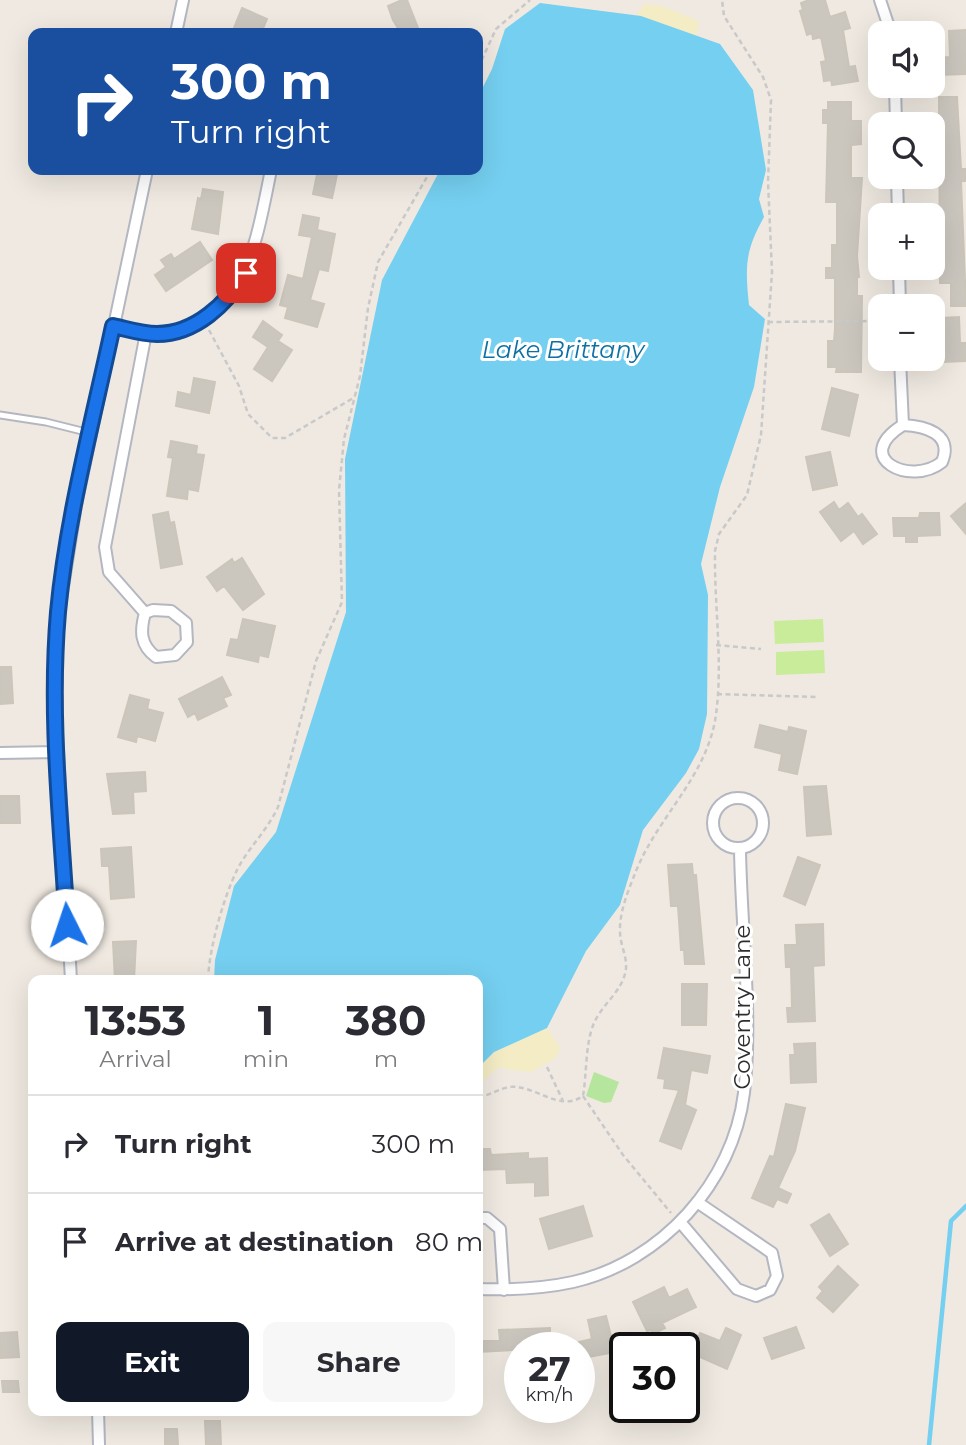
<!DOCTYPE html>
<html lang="en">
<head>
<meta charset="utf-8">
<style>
	body { margin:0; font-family:Montserrat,sans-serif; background:#f7f7f7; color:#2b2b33; height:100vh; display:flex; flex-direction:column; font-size:26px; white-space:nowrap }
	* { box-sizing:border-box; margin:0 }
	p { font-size:23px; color:#7c7c81 }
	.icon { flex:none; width:38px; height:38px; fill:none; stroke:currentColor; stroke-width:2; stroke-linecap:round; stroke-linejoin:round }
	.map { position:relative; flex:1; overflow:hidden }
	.panel { position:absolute; left:28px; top:975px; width:455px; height:441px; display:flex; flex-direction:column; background:#fff; border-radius:14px; box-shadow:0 7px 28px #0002 }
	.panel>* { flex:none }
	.guide { position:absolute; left:28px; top:28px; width:455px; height:147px; border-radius:14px; box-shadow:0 7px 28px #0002; background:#1a4fa0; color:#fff; overflow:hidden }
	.buttons { position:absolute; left:868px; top:21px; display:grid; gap:14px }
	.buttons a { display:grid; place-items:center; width:77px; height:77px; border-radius:14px; background:#fff; box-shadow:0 7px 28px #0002; font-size:35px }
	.speed { position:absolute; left:504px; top:1332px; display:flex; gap:14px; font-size:35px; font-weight:700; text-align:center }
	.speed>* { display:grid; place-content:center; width:91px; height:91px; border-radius:50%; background:#fff; box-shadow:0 7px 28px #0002; line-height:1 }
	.speed small { font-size:18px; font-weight:400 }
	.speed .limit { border:4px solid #111; border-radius:10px; background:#fff; color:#111 }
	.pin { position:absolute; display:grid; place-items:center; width:60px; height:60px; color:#fff; margin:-30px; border-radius:14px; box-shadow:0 4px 10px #0006 }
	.me { position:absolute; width:77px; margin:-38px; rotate:356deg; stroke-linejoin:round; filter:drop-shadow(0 0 5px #0008) }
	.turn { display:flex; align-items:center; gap:24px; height:147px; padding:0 28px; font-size:32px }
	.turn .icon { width:91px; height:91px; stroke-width:2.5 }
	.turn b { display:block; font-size:49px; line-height:60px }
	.eta { display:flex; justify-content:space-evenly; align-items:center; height:119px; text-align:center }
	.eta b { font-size:42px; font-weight:700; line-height:49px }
	.action { display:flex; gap:14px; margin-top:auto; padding:14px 28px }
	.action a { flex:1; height:80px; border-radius:14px; background:#111827; color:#fff; font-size:28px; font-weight:700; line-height:80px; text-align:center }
	.action a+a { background:#f7f7f7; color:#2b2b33 }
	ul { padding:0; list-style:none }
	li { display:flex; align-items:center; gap:21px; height:98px; padding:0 28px; border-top:2px solid #e1e1e2 }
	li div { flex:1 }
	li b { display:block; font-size:26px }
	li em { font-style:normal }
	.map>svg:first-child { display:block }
</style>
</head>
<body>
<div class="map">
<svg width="966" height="1445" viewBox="0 0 966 1445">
	<rect width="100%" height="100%" fill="#efe9e1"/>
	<!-- green -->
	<path fill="#b6e59e" d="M594 1072 619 1082 611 1102 604 1103 586 1096Z"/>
	<!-- sand -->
	<path fill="#f3ecc5" d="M645 4 662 6 699 21 697 36 636 15Z
		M547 1028 560 1047 557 1057 531 1072 504 1069 501 1066 478 1085V1068L494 1052Z"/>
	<!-- pitch -->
	<path fill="#c9ec9a" d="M823 619 824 642 775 644 774 621Z
		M824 650 825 673 776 675V652Z"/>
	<!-- water -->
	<path fill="#75cff0" d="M540 3 641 16 720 44 753 90 766 170 759 199 764 217C745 251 745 266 749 305L765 319 754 387 720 487 701 564 708 595 707 714 699 749 686 773 643 830 620 905 586 951 547 1028 494 1052 478 1068V980H214L215 960 234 886 276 832 346 612 345 459 382 280 440 170H478V97L492 69 505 29Z"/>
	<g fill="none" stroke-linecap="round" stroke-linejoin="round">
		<!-- stream -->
		<path stroke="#75cff0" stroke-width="4.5" d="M929 1445 951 1221 966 1206"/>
	</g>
	<!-- building -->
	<path fill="#cbc7bf" stroke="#cbc5ba" stroke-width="2" d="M402 0H407L420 33H401L393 20 388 6Z
		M809 0H825L830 17 845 12 850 28 843 30 849 67 855 66 858 81 832 85 831 80 824 81 821 62 826 61 821 37 813 39 812 33 807 35 800 11 803 10 801 3Z
		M242 8 267 19 261 33H232Z
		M966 30V74L938 75V58L950 57 949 31Z
		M939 97H957L961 169H965V181H961L966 306H951V283H940Z
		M828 102H851V121H861V144L851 145V178H862L857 256 859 277H857V296H862L861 372H836L837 367H828V341H834L835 329V278H826V268H832V245H837V202H826L828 123H823V110H828Z
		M318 170H338L332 198 313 194Z
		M203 189 223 192 218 234 192 229 198 198 201 199Z
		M303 215 319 218 317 230 335 234 328 271 319 269 310 300 324 304 317 327 285 318 288 307 280 305 288 275 303 279 312 237 299 235Z
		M200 242 212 260 166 291 155 275 166 267 161 260 171 254 174 259Z
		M959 317 960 343H966V361L943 362 941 318Z
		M263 321 282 335 278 341 292 350 272 381 254 369 268 347 253 337Z
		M194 378 215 382 209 413 176 406 178 392 191 395Z
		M832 388 858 395 849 436 822 429Z
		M171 441 197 446 196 454 204 455 198 491 188 489 187 499 167 496 173 458 168 457Z
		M830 452 837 485 813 490 806 457Z
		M834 502 839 510 848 503 858 517 862 514 877 534 863 544 854 531 841 541 820 512Z
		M966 503V534L951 516Z
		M168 512 170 523 174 522 182 564 161 568 153 515Z
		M920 513H939L940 535 917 536V542H906V536H894L893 518H919Z
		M242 558 264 594 243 610 224 586 217 591 207 577 232 559 234 563Z
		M243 619 275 626 268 657 259 655 258 662 227 655 231 639 238 640Z
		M0 667H11L13 703 0 704Z
		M222 677 231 695 223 698 227 706 198 720 195 713 188 717 179 699Z
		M130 695 149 700 147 709 163 713 155 741 137 736 136 742 118 737Z
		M760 725 788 732 789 727 806 731 797 774 779 770 782 754 755 747Z
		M145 772 146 791 133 792 134 813 113 814 107 774Z
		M826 786 831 834 807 836 804 787Z
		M0 796H19L20 823H0Z
		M131 847 134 897 111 899 109 866H102L101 849Z
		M798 857 820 865 805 905 784 896Z
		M692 864 693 875H696L704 964H685L684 950H681L678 906H671L668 865Z
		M823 924 824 965 813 966 815 1021 788 1022 787 1008H792L791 967H786L785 945H797L796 925Z
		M136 941 134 980H115L113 942Z
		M682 984H707L706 1025H682Z
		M815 1043 816 1082 791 1083 790 1055H795L794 1044Z
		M664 1048 710 1056 707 1073 691 1070 685 1105 696 1110 681 1149 660 1141 679 1090 664 1088 665 1079 658 1078Z
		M786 1104 805 1108 795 1151 778 1188 791 1194 787 1203 777 1199 773 1207 752 1198 770 1156 774 1157Z
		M478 1149H490L491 1155 528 1153V1159L547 1158 548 1195 535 1196V1182L507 1183 506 1169 478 1170Z
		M583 1206 592 1236 549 1249 540 1219Z
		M829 1214 848 1244 830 1256 811 1225Z
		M838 1266 858 1285 833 1312 817 1298 823 1291 819 1287Z
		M664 1287 669 1298 687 1289 696 1307 662 1323 665 1328 653 1334 651 1330 647 1331 633 1302Z
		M606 1316 615 1352 583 1358 579 1342 592 1339 588 1320Z
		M796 1327 804 1348 772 1359 764 1338Z
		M550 1328V1348L478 1352V1341H500L499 1330Z
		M726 1328 741 1335 727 1369 691 1353 700 1333 720 1341Z
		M17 1332 19 1357 1 1358 0 1333Z
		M2 1381H18L19 1392H3Z
		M205 1421H220L221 1445H206Z
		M165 1429H177L178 1445H165Z"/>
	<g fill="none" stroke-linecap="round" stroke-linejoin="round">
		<!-- service casing -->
		<g stroke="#b4b7c1" stroke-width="9">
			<path id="service" d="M0 415 46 422 90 433"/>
		</g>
		<!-- minor casing -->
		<g stroke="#b4b7c1" stroke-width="14">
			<path id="minor" d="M880 0 891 33
				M176 33 183 0
				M895 86 896 124
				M897 177 898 215
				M899 268 900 306
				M113 326C128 329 145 335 161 334 247 326 257 236 271 170
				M900 359 903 425
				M903 425C924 426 954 433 942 462 911 487 850 458 903 425Z
				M153 610 171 611 186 623 187 642 175 655 156 657C140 645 140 631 145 613Z
				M145 613 109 572 105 547 146 333
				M0 753 57 752
				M713 823a25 25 0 1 1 50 0a25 25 0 1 1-50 0Z
				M71 980 55 697 59 612 76 505 147 170
				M478 1218H487L500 1229 504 1290
				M681 1223 737 1289 756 1296 770 1290 777 1276 772 1253 697 1202
				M478 1289C510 1290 541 1289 573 1282 661 1262 733 1183 744 1093 753 1018 741 926 740 849
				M98 1410 99 1445"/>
		</g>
		<!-- path -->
		<path stroke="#c9c9c9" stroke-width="2.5" stroke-dasharray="5 3.5" stroke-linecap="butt" d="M478 68 496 29 530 0
			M768 322 880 321
			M209 330 239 386 248 414 272 438H285L355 397
			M716 645 761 649
			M717 694 818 697
			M208 980C209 949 223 899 237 870 248 848 267 831 278 807L316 661 342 602 339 490 344 439 360 376 368 308 378 262 431 170
			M547 1067 563 1101
			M583 1096 623 1155 671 1213
			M478 1097C489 1096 498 1089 509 1087 535 1084 559 1113 583 1096 587 1073 585 1044 594 1023 603 1003 624 990 626 968 627 956 620 944 620 932 619 912 629 889 636 871 658 817 704 779 715 721 724 667 714 607 715 551L719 534 747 495 761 435 772 272 768 182 771 100 763 77 724 16 722 0"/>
		<!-- service -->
		<use href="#service" stroke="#fff" stroke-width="5"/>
		<!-- minor -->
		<use href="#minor" stroke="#fff" stroke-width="10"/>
	</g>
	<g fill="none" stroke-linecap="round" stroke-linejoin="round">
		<!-- route casing -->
		<g stroke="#114b97" stroke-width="18">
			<path id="route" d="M67 925C61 821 49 716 58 612 67 516 93 420 113 326 127 329 142 334 157 334 196 334 227 303 246 273"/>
		</g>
		<!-- route -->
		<use href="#route" stroke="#1a73e8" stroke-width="12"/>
	</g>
	<g text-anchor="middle" stroke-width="6" stroke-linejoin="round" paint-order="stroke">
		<!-- street labels -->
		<g font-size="23" fill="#2e2e2e" stroke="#fff">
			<text transform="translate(742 1007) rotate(-90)" y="8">Coventry Lane</text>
		</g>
		<!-- water labels -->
		<g font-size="24" font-style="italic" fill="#0d6fa3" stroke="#fff">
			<text x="563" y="358">Lake Brittany</text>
		</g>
	</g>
</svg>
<div class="buttons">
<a><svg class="icon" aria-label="sound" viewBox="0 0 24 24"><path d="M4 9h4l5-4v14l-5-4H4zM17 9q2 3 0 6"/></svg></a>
<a><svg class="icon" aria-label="search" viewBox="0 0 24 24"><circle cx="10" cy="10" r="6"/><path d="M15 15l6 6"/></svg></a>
<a>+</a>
<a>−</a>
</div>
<div class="speed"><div>27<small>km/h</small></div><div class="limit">30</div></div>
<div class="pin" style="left:246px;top:273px;background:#d93025"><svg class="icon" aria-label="arrive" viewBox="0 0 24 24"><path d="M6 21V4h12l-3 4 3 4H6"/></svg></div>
<svg class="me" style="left:67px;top:925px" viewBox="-20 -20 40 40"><circle r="19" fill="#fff"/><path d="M0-13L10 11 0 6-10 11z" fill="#1a73e8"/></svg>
<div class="guide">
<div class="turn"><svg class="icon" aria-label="right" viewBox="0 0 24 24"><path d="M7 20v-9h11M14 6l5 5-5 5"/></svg><div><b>300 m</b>Turn right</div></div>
</div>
<section class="panel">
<div class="eta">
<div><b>13:53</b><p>Arrival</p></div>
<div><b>1</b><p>min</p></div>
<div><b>380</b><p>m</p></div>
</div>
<ul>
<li><svg class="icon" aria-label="right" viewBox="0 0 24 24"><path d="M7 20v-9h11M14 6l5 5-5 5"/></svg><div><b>Turn right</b></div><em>300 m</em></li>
<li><svg class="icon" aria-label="arrive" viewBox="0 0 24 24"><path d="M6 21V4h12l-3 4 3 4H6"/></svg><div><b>Arrive at destination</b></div><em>80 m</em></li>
</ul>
<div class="action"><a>Exit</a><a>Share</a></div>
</section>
</div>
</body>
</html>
